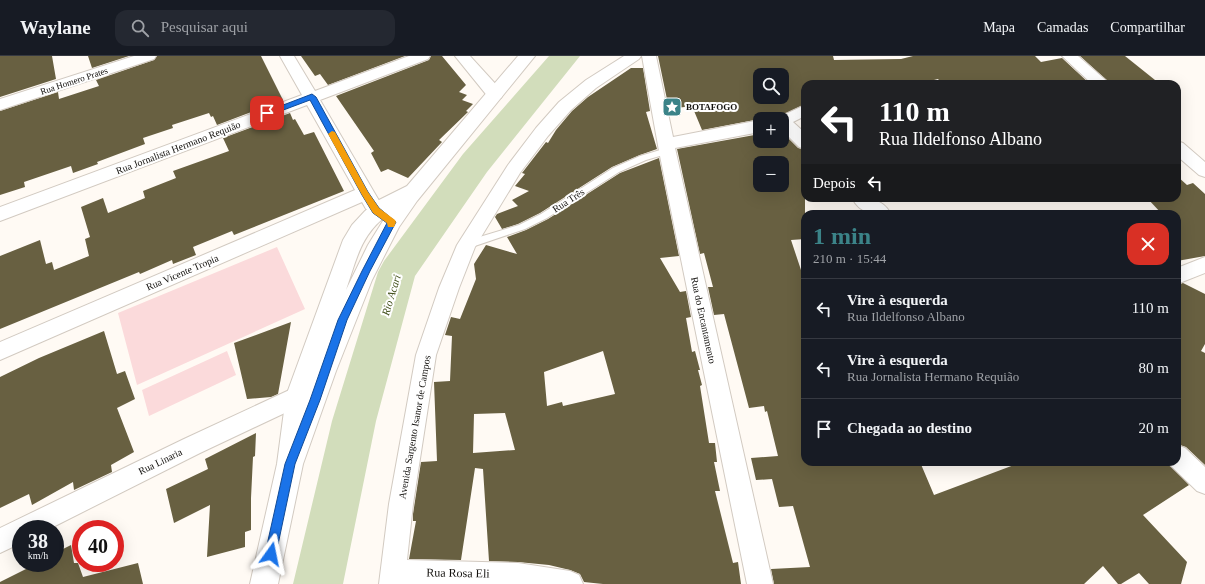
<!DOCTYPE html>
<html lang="pt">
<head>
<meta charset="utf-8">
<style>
	body { margin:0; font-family:Georgia,serif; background:#242831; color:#f1f3f6; height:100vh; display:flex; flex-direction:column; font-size:15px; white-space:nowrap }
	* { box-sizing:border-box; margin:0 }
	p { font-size:13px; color:#9ea1a6 }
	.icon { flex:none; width:22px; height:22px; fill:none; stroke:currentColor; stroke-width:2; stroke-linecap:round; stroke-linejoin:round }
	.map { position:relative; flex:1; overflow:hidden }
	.details { position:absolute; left:801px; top:154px; width:380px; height:256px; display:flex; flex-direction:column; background:#171b24; border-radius:12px; box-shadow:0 4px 16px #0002 }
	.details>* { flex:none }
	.guide { position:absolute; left:801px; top:24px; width:380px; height:122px; border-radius:12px; box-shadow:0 4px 16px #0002; background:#202124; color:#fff; overflow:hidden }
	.fabs { position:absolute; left:753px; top:12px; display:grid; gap:8px }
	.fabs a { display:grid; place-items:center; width:36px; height:36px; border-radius:8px; background:#171b24; box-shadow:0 4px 16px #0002; font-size:20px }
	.speed { position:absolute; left:12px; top:464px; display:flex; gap:8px; font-size:20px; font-weight:700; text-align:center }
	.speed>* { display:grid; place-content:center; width:52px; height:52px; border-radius:50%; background:#171b24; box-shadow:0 4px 16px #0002; line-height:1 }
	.speed small { font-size:10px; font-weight:400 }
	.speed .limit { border:6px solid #d22; background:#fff; color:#111 }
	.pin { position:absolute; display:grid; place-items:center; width:34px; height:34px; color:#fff; margin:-17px; border-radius:8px; box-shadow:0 2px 6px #0006 }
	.me { position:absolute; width:44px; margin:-22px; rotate:12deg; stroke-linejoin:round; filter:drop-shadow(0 0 3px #0008) }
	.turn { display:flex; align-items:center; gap:14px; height:84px; padding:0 12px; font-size:18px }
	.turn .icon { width:52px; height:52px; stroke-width:2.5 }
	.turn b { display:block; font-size:28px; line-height:34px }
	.then { display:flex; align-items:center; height:38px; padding:0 12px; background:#0003; gap:8px; font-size:15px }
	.round { display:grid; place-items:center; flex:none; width:42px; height:42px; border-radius:12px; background:#242831 }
	.summary { display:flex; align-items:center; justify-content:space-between; height:68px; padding:0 12px }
	h1 { font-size:24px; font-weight:600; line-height:30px; color:#3b8388 }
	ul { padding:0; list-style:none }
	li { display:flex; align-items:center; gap:12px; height:60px; padding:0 12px; border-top:1px solid #363941 }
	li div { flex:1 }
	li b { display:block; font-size:15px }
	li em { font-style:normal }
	header { display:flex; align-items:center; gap:24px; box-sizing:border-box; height:56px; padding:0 20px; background:#171b24; border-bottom:1px solid #363941 }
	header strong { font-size:19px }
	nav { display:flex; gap:22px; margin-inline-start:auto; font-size:14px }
	.search { width:280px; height:36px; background:#242831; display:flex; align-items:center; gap:10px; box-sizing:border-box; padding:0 14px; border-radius:12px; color:#9ea1a6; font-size:15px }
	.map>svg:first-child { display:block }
</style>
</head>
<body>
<header>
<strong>Waylane</strong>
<div class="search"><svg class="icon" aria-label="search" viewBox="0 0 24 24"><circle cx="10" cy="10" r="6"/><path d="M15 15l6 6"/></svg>Pesquisar aqui</div>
<nav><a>Mapa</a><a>Camadas</a><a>Compartilhar</a></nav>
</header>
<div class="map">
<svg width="1205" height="528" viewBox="0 0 1205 528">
	<rect width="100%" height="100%" fill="#fffaf4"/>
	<!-- green -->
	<path fill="#fbdadb" d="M277 191 305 253 137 329 118 257Z
		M227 295 236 319 149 360 142 334Z"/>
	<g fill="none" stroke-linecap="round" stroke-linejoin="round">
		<!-- river -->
		<path fill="#d2ddbb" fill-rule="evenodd" d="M549 0H580L487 116 415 220 376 365 343 528H293L332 365 378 216 384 205 463 98Z"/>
	</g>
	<!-- building -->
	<path fill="#686041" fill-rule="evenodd" d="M0 0H52L56 23 0 41Z
		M88 0H129L92 12Z
		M157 0H261L283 44 217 69 213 60 211 61 209 57 172 69 173 72 143 82 145 88 97 106 98 108 73 117 71 110 24 126 25 131 0 139V55L58 36 59 43 99 30 96 24 154 4Z
		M301 0H405L328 29 320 18 315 20Z
		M431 0H442L466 29 459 36 467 39 462 44 473 48 466 55 468 56 439 84 442 86 408 122 388 113 381 116 371 97 374 95 336 40 429 4Z
		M658 0H833L834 4 901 3 913 0H1035L1041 6 1062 2 1090 28H942L938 23 918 28H805V48L774 63H760L702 74 692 50 669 53ZM760 19H782V41H760Z
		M1080 0H1125L1160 28H1111Z
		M631 12H643L650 55 646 56 657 93 640 99 612 111 540 157 518 168 502 173 495 161 497 158 518 150 512 144 529 135 515 130 525 118 522 117 546 86 548 87 556 74 572 55 588 41Z
		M290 57 293 64 295 63 304 79 314 76 344 135 234 179 232 175 193 191 196 199 173 208 172 204 140 218 139 216 0 273V200L40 184 46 208 52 206 54 214 89 200 85 183 90 181 81 151 103 142 108 157 145 142 143 135 176 122 173 115 229 95 223 82Z
		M782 76 798 92 805 94V183L791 184 805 226V406H920L934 439 1022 406H1167L1189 429 1143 459 1187 506 1181 528H1149L1139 517 1121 528H1118L1103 510 1084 528H774L771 513 810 511 793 450 779 451 772 423 756 424 751 402 778 400 767 355 765 356 764 350 749 352 724 258 714 259 708 231H713L704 197 700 198 677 93 760 78V85H782ZM760 107H782V129H760Z
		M659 102 679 200 660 202 680 236 686 235 691 261 686 262 692 296 695 295 700 314H698L702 329 700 330 709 387H715L717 406H714L720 435H715L733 507 738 506 741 528H603L584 526 580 518 570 514 549 509 518 506 489 505 483 413 475 412 461 504 409 503 416 465H413V458L421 406 437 405 434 326 450 325 452 280 445 279 451 261 460 263 476 223 474 208 486 189 517 198 507 181 526 174 548 163 620 117ZM603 295 615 338 563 350 562 346 547 350 544 316ZM505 357 515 394 473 397 474 358Z
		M1177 120 1187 129 1193 127 1205 138V200L1177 205V158H1162L1147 142H1177Z
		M1183 227 1205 238V288L1201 295 1205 297V409L1186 391 1177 388V229Z
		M291 266 278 338 271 341 247 343 234 287Z
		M104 275 117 318 125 315 135 343 117 352 134 396 111 409 112 416 74 434 73 426 32 449 29 438 0 452V321L39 302Z
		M256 377 255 400 253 401 251 442V474L245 476V491L207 501 210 449 174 467 166 433 208 413 205 403Z
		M71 489 74 507H78L83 521 138 507 143 528H0V526L38 507H55V497Z"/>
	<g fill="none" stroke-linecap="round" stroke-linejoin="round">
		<!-- lane casing -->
		<g stroke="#d2cac1" stroke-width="2">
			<path id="lane" d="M667 92 671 95 670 97 646 104 619 116 547 162 525 173 466 193 461 189 463 186 519 169 541 158 613 112 640 100Z"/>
		</g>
		<!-- street casing -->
		<g stroke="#d2cac1" stroke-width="2">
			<path id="street" d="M134 0H156L154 3 0 54V43Z
				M280 0H294L315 35 409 0H430L428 3 320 44 381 148 378 153 372 155 366 153 362 146 0 304V286L355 134 307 49 0 165V151L302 39Z
				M455 0H470L501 34 503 38 501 42 495 43 489 42Z
				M624 0H641L639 3 596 32 571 54 548 80 520 117 475 191 459 232 436 299 413 448 407 504 518 507 570 515 579 519 583 528H379L389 448 416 299 439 232 457 189 508 109 536 72 559 46 586 24Z
				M642 0H656L673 81 760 64V76L675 92 773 528H747L659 95Z
				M1062 0H1078L1110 28H1092Z
				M805 49V60L793 66 805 77V93L799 91 782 74V63H775Z
				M1177 85 1183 87 1205 106V121L1199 119 1177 100Z
				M852 142C869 142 882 142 891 158 874 158 861 159 852 142Z
				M1205 201V217L1177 228V212Z
				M298 330 306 333 309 340 306 347 200 397 49 473H21V487L0 497V472L184 383Z
				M1177 389 1185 392 1205 411V438L1197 435 1169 408 1168 406H1177Z"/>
		</g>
		<!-- secondary casing -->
		<g stroke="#d2cac1" stroke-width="2">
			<path id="secondary" d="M518 0H535L417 145 399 171 372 224 336 315 303 408 278 528H250L277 408 286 340 343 184 352 169 365 155 377 145 407 130ZM386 160 368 189 346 234C356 205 360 180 386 160Z"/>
		</g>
		<!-- lane -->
		<use href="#lane" fill="#fff" fill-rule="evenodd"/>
		<!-- street -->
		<use href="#street" fill="#fff" fill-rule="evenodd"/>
		<!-- secondary -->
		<use href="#secondary" fill="#fff" fill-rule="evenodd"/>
	</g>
	<!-- route -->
	<path fill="#1a73e8" stroke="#114b97" d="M312 38 316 41 368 136 379 152 396 166 370 215 347 264 320 344 295 408 276 498 275 502 271 504 267 502 265 498 285 408 310 344 338 264 362 215 387 167 373 157 362 139 310 44 270 59H265L264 57 265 56Z"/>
	<!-- slow -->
	<path fill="#f59e0b" d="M332 75 335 76 368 136 379 152 395 164 396 166 394 171H388L387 167 373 157 362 139 328 78Z"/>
	<!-- icons -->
	<defs>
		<g id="sight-square" transform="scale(1)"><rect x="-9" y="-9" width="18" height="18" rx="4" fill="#3b8388" stroke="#fff"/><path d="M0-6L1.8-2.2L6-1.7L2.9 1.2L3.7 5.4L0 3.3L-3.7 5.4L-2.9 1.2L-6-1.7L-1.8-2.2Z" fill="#fff"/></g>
	</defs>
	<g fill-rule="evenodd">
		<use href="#sight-square" x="672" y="51"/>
	</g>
	<g text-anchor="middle" stroke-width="4" stroke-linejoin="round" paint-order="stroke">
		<!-- far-street labels -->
		<g font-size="9" fill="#13110e" stroke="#fff">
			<text transform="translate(74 25) rotate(-18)" y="3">Rua Homero Prates</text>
		</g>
		<!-- far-poi labels -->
		<g font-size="9" font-weight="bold" fill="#13110e" stroke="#fff" text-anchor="start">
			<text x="686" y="54">BOTAFOGO</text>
		</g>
		<!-- street labels -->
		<g font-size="10" fill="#13110e" stroke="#fff">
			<text transform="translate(178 91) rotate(-21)" y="4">Rua Jornalista Hermano Requião</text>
			<text transform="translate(568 144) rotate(-33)" y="4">Rua Três</text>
			<text transform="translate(182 216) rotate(-23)" y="4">Rua Vicente Tropia</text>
			<text transform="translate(704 264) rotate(78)" y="4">Rua do Encantamento</text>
			<text transform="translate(414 371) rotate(-80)" y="4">Avenida Sargento Isanor de Campos</text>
			<text transform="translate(160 405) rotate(-26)" y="4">Rua Linaria</text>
		</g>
		<!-- water labels -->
		<g font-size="11" font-style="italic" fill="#404e19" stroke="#fff">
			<text transform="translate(391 239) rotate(-73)" y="4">Rio Acari</text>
		</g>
		<!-- near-street labels -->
		<g font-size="12" fill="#13110e" stroke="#fff">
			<text transform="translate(458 517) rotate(1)" y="4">Rua Rosa Eli</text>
		</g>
	</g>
</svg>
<div class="fabs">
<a><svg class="icon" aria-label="search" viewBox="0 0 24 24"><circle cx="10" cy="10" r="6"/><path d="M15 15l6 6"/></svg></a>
<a>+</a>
<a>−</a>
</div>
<div class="speed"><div>38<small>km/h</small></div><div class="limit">40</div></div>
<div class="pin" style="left:267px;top:57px;background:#d93025"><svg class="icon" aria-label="arrive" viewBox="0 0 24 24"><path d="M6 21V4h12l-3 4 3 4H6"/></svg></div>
<svg class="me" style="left:271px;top:498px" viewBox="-20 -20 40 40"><path d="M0-17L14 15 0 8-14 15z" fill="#1a73e8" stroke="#fff" stroke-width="4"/></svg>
<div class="guide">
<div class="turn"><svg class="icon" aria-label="left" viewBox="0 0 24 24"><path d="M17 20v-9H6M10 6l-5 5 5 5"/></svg><div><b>110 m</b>Rua Ildelfonso Albano</div></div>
<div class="then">Depois<svg class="icon" aria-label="left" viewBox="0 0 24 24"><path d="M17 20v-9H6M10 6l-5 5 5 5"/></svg></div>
</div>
<section class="details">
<div class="summary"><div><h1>1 min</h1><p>210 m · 15:44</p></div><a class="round" style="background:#d93025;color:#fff"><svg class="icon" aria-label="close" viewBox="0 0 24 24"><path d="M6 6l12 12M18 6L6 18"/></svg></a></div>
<ul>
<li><svg class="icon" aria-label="left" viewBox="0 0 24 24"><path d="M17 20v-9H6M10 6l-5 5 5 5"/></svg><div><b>Vire à esquerda</b><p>Rua Ildelfonso Albano</p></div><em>110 m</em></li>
<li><svg class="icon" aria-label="left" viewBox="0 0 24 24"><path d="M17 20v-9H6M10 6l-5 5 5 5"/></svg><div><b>Vire à esquerda</b><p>Rua Jornalista Hermano Requião</p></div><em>80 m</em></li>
<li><svg class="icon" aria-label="arrive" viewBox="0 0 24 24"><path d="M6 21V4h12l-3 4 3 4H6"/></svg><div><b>Chegada ao destino</b></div><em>20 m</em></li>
</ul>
</section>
</div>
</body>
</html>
